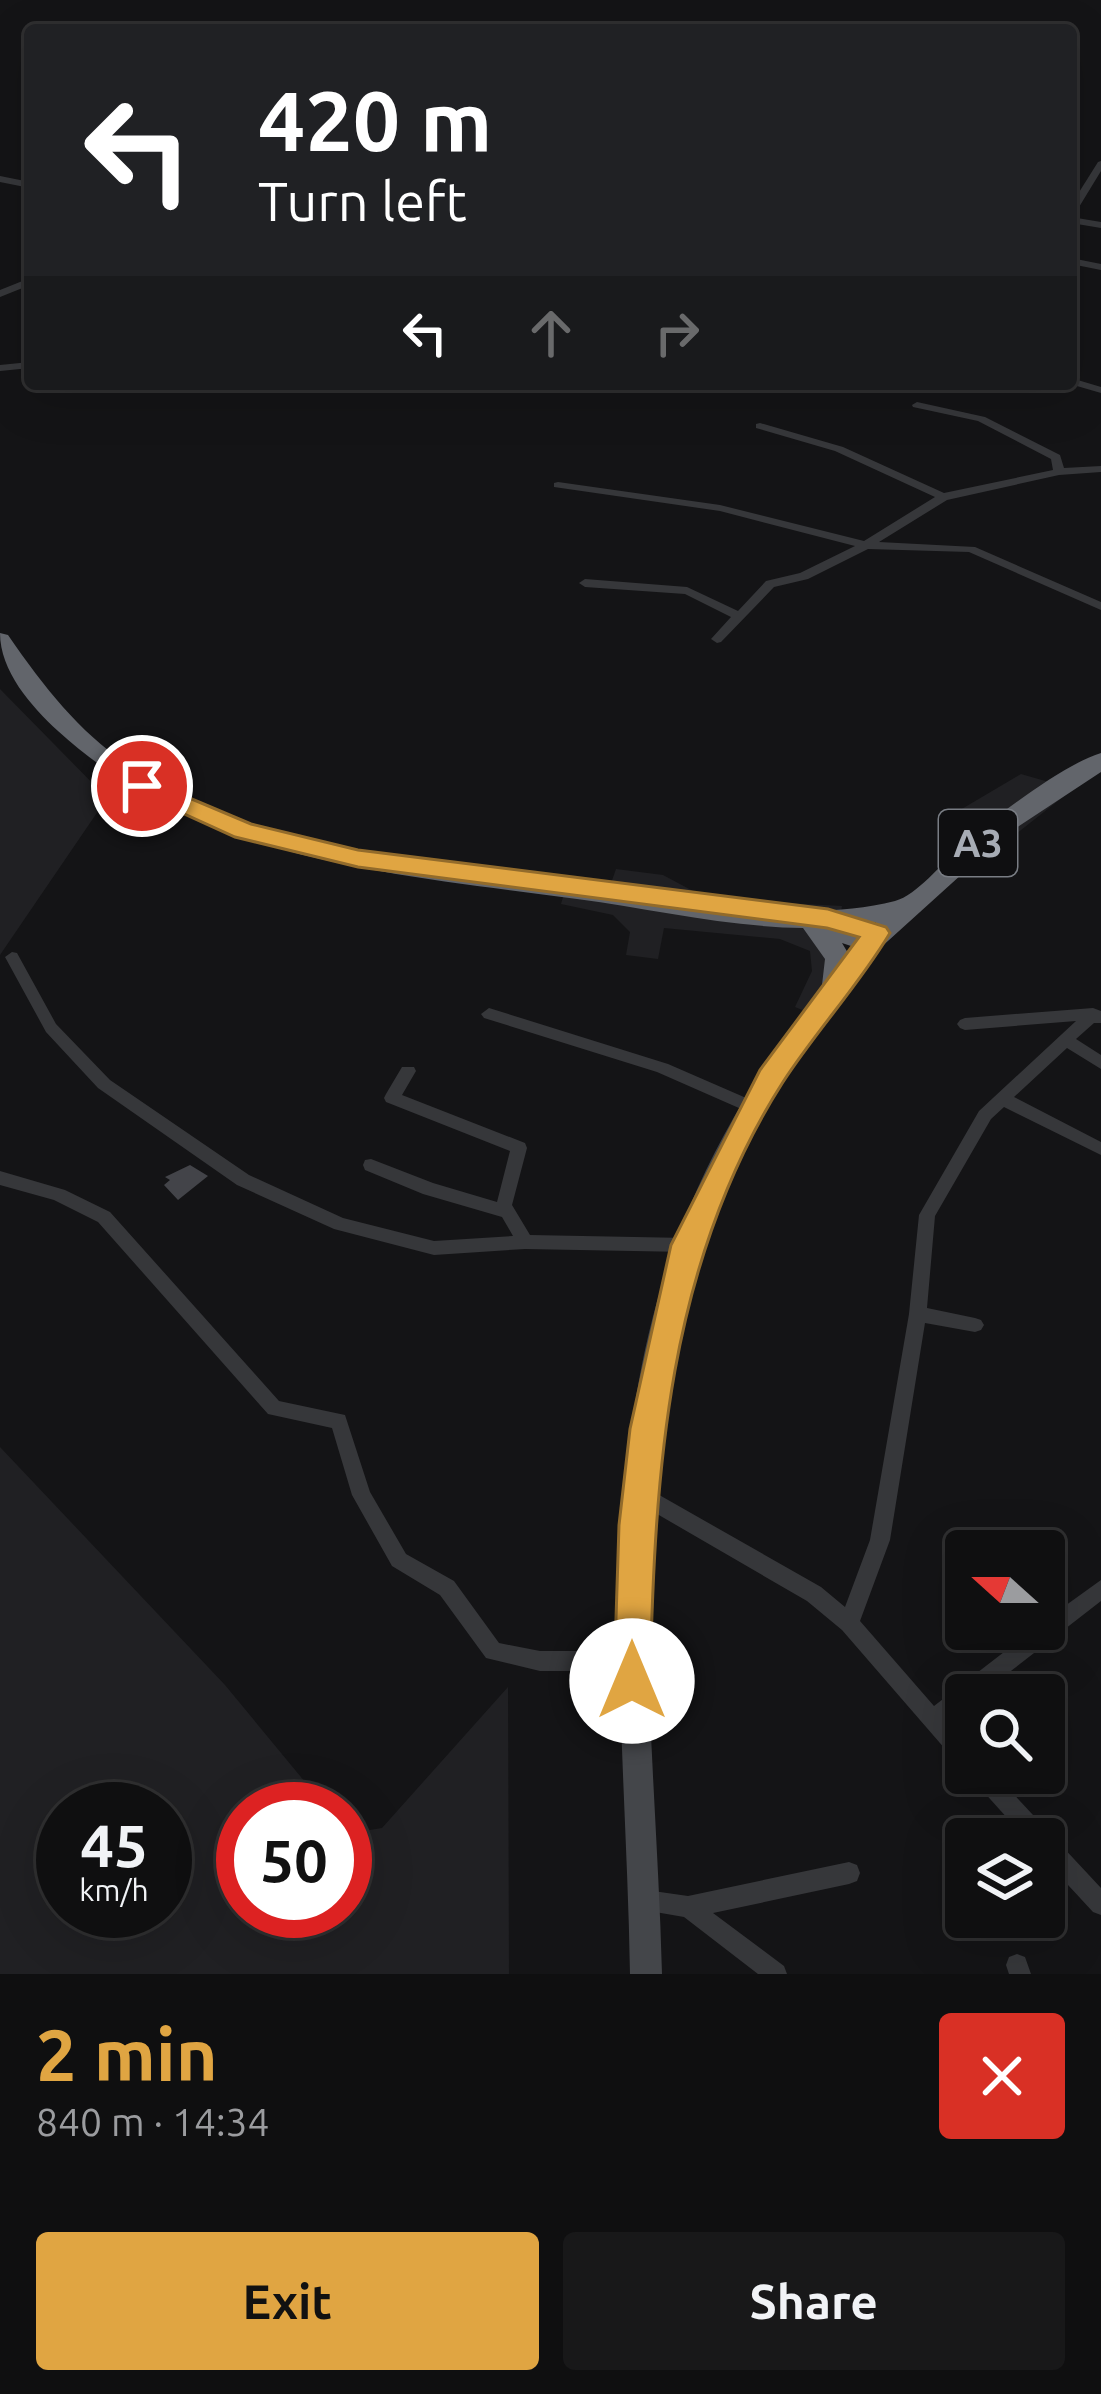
<!DOCTYPE html>
<html lang="en">
<head>
<meta charset="utf-8">
<style>
	body { margin:0; font-family:Ubuntu,sans-serif; background:#181819; color:#f1f3f6; height:100vh; display:flex; flex-direction:column; font-size:45px; white-space:nowrap }
	* { box-sizing:border-box; margin:0 }
	p { font-size:39px; color:#9b9c9f }
	.icon { flex:none; width:66px; height:66px; fill:none; stroke:currentColor; stroke-width:2; stroke-linecap:round; stroke-linejoin:round }
	.map { position:relative; height:1974px; overflow:hidden }
	.sheet { display:flex; flex-direction:column; background:#0f0f10; flex:1 }
	.sheet>* { flex:none }
	.banner { position:absolute; left:24px; top:24px; width:1053px; height:366px; border-radius:12px; box-shadow:0 12px 48px #0002,0 0 0 3px #2f2f30; background:#202124; color:#fff; overflow:hidden }
	.needle { width:78px; rotate:291deg }
	.fabs { position:absolute; left:945px; top:1530px; display:grid; gap:24px }
	.fabs a { display:grid; place-items:center; width:120px; height:120px; border-radius:12px; background:#0f0f10; box-shadow:0 12px 48px #0002,0 0 0 3px #2f2f30; font-size:60px }
	.speed { position:absolute; left:36px; top:1782px; display:flex; gap:24px; font-size:60px; font-weight:700; text-align:center }
	.speed>* { display:grid; place-content:center; width:156px; height:156px; border-radius:50%; background:#0f0f10; box-shadow:0 12px 48px #0002,0 0 0 3px #2f2f30; line-height:1 }
	.speed small { font-size:30px; font-weight:400 }
	.speed .limit { border:18px solid #d22; background:#fff; color:#111 }
	.pin { position:absolute; display:grid; place-items:center; width:102px; height:102px; color:#fff; margin:-51px; border:6px solid #fff; border-radius:50%; box-shadow:0 3px 12px #0007 }
	.me { position:absolute; width:132px; margin:-66px; rotate:0deg; stroke-linejoin:round; filter:drop-shadow(0 0 9px #0008) }
	.turn { display:flex; align-items:center; gap:42px; height:252px; padding:0 36px; font-size:54px }
	.turn .icon { width:156px; height:156px; stroke-width:2.5 }
	.turn b { display:block; font-size:84px; line-height:102px }
	.lanes { display:flex; align-items:center; height:114px; padding:0 36px; background:#0003; justify-content:center; gap:60px; direction:ltr }
	.lanes .off { opacity:.35 }
	.round { display:grid; place-items:center; flex:none; width:126px; height:126px; border-radius:12px; background:#181819 }
	.summary { display:flex; align-items:center; justify-content:space-between; height:204px; padding:0 36px }
	h1 { font-size:72px; font-weight:700; line-height:90px; color:#e0a542 }
	.button { display:flex; gap:24px; margin-top:auto; padding:24px 36px }
	.button a { flex:1; height:138px; border-radius:12px; background:#e0a542; color:#111; font-size:48px; font-weight:700; line-height:138px; text-align:center }
	.button a+a { background:#181819; color:#f1f3f6 }
	.map>svg:first-child { display:block }
</style>
</head>
<body>
<div class="map">
<svg width="1101" height="1974" viewBox="0 0 1101 1974">
	<rect width="100%" height="100%" fill="#141416"/>
	<!-- built -->
	<path fill="#202023" fill-rule="evenodd" d="M0 689 107 798 0 955Z
		M1021 774 1073 789 983 860 938 823Z
		M616 869 663 875 708 899 842 906 831 978 807 1012 795 1007 812 971 810 951 780 939 664 928 658 959 626 955 630 932 613 915 561 904 567 884 609 889Z
		M0 1447 225 1685 310 1788 336 1809H243V1911H345V1816L370 1830 382 1828 508 1687 509 1974H0ZM63 1809H165V1911H63Z"/>
	<!-- building -->
	<path fill="#434449" d="M190 1165 208 1176 178 1200 164 1185 170 1180 165 1177Z"/>
	<g fill="none" stroke-linecap="round" stroke-linejoin="round">
		<!-- street -->
		<path fill="#36373a" fill-rule="evenodd" d="M1101 161V171L1076 212 1071 215V205L1098 162Z
			M0 176 30 182V188L0 182Z
			M1071 217 1101 222V228L1071 223Z
			M1071 258 1101 264V270L1071 264Z
			M30 278V285L0 297V290Z
			M30 362V368L0 371V365Z
			M1071 378 1101 387V393L1070 384Z
			M917 402 985 417 1060 455 1064 468 1101 466V472L1059 475 947 500 879 542 975 547 1101 602V610L969 552 868 549 808 579 774 587 721 642 717 643 711 639 731 617 685 594 585 587 579 583 585 579 687 587 738 611 766 581 800 573 855 546 720 511 554 487V483L558 482 720 505 864 541 935 497 835 451 756 428V424L760 423 843 447 944 493 1053 470 1051 459 978 421 913 407 912 405Z
			M12 952 17 953 56 1024 110 1080 249 1175 343 1218 434 1241 513 1236 502 1217 423 1194 365 1170 363 1165 365 1160 371 1159 433 1183 497 1202 510 1151 386 1102 384 1098 386 1094 402 1067H414L416 1071 402 1095 525 1143 527 1148 512 1205 530 1235 687 1238 693 1240 695 1245 693 1250 687 1252 525 1249 434 1255 334 1229 237 1185 98 1088 46 1032 5 957Z
			M489 1008 668 1064 760 1104 762 1108 760 1112H748L657 1072 484 1018 481 1014Z
			M1093 1008 1101 1011V1023H1094L1076 1039 1101 1055V1069L1067 1048 1014 1097 1101 1142V1155L1004 1107 991 1119 935 1216 927 1308 975 1318 981 1320 984 1325 981 1330 975 1332 925 1323 890 1540 860 1621 934 1706 1034 1629H1044V1621L1101 1580V1601L980 1695H966V1706L947 1721 966 1742V1768L959 1765 842 1630 807 1601 633 1500 631 1494 633 1488 640 1485 647 1488 821 1587 845 1607 870 1540 909 1314 919 1215 979 1111 1076 1021 965 1030 960 1028 957 1024 960 1020 965 1018Z
			M0 1171 65 1190 110 1212 279 1401 345 1415 370 1492 406 1554 454 1581 499 1643 540 1651H632L639 1654 642 1661 639 1668 632 1671H540L486 1658 440 1595 392 1566 352 1495 332 1428 268 1414 98 1222 54 1200 0 1185Z
			M970 1773H994L1101 1888V1915L1093 1912 1044 1859V1839H1026L973 1780Z
			M849 1862 857 1865 860 1873 857 1881 849 1884 713 1913 784 1966 787 1974H758L684 1917 638 1909 635 1901 638 1893 646 1890 688 1896Z
			M1017 1954 1025 1957 1031 1974H1009L1006 1965 1009 1957Z"/>
		<!-- secondary -->
		<path fill="#44464a" fill-rule="evenodd" d="M869 936 876 938 879 943 876 948C821 1017 768 1088 730 1167 609 1424 655 1702 662 1974H630C626 1717 587 1452 690 1206 731 1107 794 1020 862 938Z"/>
		<!-- highway -->
		<path fill="#62656b" fill-rule="evenodd" d="M0 633 8 635C59 709 103 760 187 798 310 854 446 863 578 881 680 895 792 927 895 901 917 895 941 864 958 849 988 822 1063 764 1101 753V772L1004 836 878 950 869 952 842 943 851 958 848 985 835 995 822 985 825 959 803 928C727 927 653 909 577 899 393 874 202 862 58 731 31 706 0 671 0 633ZM876 922 865 932 849 926Z"/>
	</g>
	<!-- route -->
	<path fill="#e0a542" stroke="#926b2b" stroke-width="3" d="M142 778 251 824 358 850 828 909 886 927 890 933C859 985 816 1031 783 1082 667 1263 655 1472 650 1681L645 1693 632 1699 619 1693 614 1681 619 1525 630 1429 671 1245 760 1070 859 937 827 928 358 867 235 837 134 791V780Z"/>
	<g text-anchor="middle" stroke-width="9" stroke-linejoin="round" paint-order="stroke">
		<!-- shield labels -->
		<rect fill="#0f0f11" stroke="#797d84" stroke-width="3" x="939" y="810" width="78" height="66" rx="9"/>
		<g font-size="39" font-weight="bold" fill="#a7acb5">
			<text x="978" y="857">A3</text>
		</g>
	</g>
</svg>
<div class="fabs">
<a><svg class="needle" viewBox="-14 -14 28 28"><path d="M0-13l5 13h-10z" fill="#e53935"/><path d="M0 13l5-13h-10z" fill="#9b9c9f"/></svg></a>
<a><svg class="icon" aria-label="search" viewBox="0 0 24 24"><circle cx="10" cy="10" r="6"/><path d="M15 15l6 6"/></svg></a>
<a><svg class="icon" aria-label="layers" viewBox="0 0 24 24"><path d="M12 4l9 5-9 5-9-5zM3 14l9 5 9-5"/></svg></a>
</div>
<div class="speed"><div>45<small>km/h</small></div><div class="limit">50</div></div>
<div class="pin" style="left:142px;top:786px;background:#d93025"><svg class="icon" aria-label="arrive" viewBox="0 0 24 24"><path d="M6 21V4h12l-3 4 3 4H6"/></svg></div>
<svg class="me" style="left:632px;top:1681px" viewBox="-20 -20 40 40"><circle r="19" fill="#fff"/><path d="M0-13L10 11 0 6-10 11z" fill="#e0a542"/></svg>
<div class="banner">
<div class="turn"><svg class="icon" aria-label="left" viewBox="0 0 24 24"><path d="M17 20v-9H6M10 6l-5 5 5 5"/></svg><div><b>420 m</b>Turn left</div></div>
<div class="lanes"><svg class="icon" aria-label="left" viewBox="0 0 24 24"><path d="M17 20v-9H6M10 6l-5 5 5 5"/></svg><svg class="icon off" aria-label="ahead" viewBox="0 0 24 24"><path d="M12 20V5M6 11l6-6 6 6"/></svg><svg class="icon off" aria-label="right" viewBox="0 0 24 24"><path d="M7 20v-9h11M14 6l5 5-5 5"/></svg></div>
</div>
</div>
<section class="sheet">
<div class="summary"><div><h1>2 min</h1><p>840 m · 14:34</p></div><a class="round" style="background:#d93025;color:#fff"><svg class="icon" aria-label="close" viewBox="0 0 24 24"><path d="M6 6l12 12M18 6L6 18"/></svg></a></div>
<div class="button"><a>Exit</a><a>Share</a></div>
</section>
</body>
</html>
